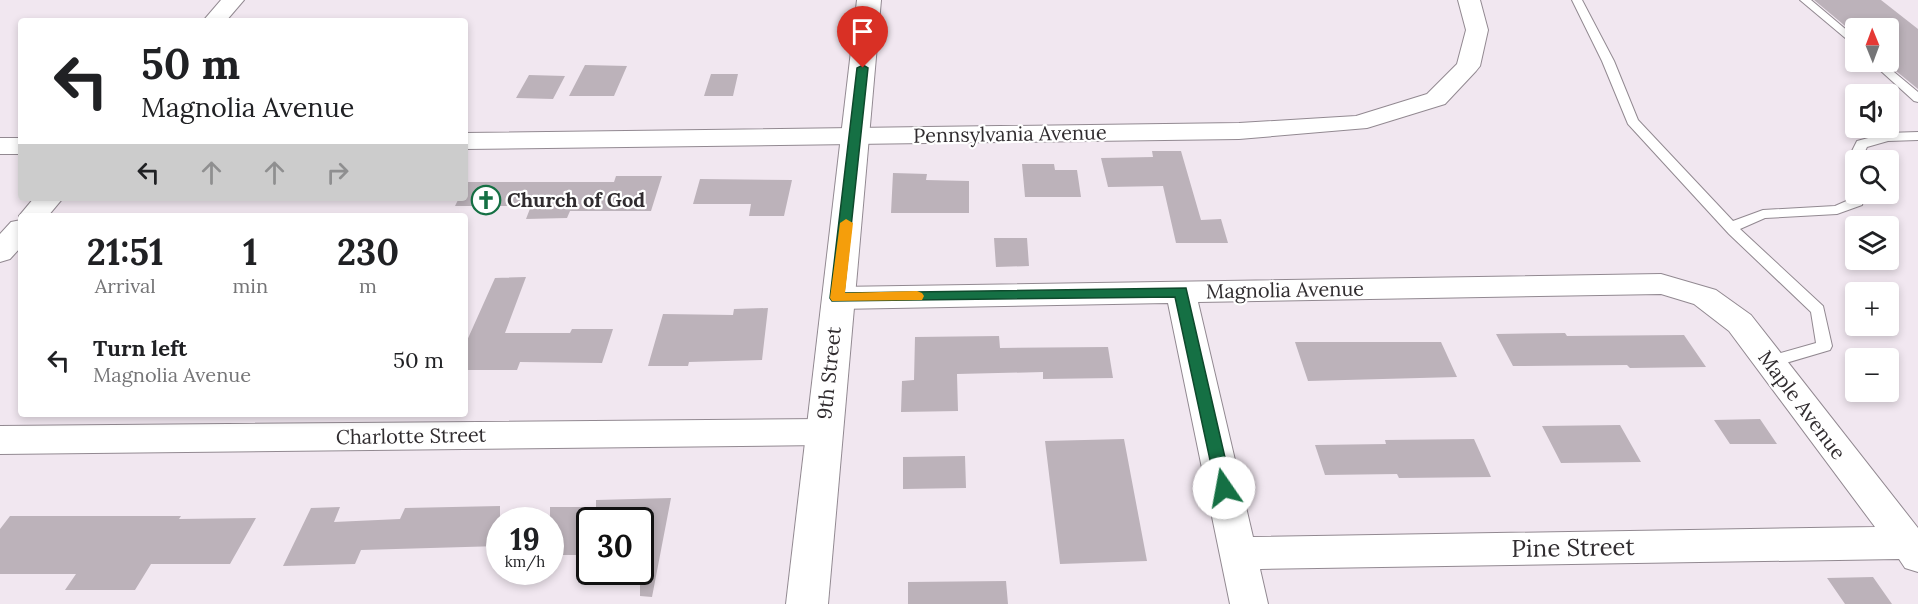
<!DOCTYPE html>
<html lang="en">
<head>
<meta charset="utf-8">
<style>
	body { margin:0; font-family:Lora,serif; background:#f6f6f6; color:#202124; height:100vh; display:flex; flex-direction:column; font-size:22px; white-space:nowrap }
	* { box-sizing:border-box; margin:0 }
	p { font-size:20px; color:#757577 }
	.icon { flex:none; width:33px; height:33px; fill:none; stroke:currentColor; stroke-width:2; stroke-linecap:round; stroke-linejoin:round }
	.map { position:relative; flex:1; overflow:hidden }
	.sheet { position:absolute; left:18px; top:213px; width:450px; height:204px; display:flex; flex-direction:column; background:#fff; border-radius:6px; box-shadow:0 3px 9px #0003 }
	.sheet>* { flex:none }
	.guide { position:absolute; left:18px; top:18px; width:450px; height:183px; border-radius:6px; box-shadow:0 3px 9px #0003; background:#fff; color:#202124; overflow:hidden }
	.needle { width:39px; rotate:359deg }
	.controls { position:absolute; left:1845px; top:18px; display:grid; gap:12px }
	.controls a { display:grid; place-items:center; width:54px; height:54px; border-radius:6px; background:#fff; box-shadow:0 3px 9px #0003; font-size:30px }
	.speed { position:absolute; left:486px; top:507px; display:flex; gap:12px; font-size:30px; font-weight:700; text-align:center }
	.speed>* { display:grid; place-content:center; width:78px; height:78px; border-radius:50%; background:#fff; box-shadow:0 3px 9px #0003; line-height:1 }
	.speed small { font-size:15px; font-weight:400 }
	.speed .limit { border:3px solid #111; border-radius:9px; background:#fff; color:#111 }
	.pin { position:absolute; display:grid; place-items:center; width:51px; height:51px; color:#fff; margin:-62px -26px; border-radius:50% 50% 50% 0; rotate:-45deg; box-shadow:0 0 6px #0007 }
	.pin .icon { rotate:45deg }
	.me { position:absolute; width:66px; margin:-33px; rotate:348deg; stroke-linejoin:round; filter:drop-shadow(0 0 4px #0008) }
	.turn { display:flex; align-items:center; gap:21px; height:126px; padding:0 24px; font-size:27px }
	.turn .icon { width:78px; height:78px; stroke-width:2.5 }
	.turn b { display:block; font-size:42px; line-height:51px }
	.lanes { display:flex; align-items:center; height:57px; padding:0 24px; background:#0003; justify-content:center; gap:30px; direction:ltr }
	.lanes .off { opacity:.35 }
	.eta { display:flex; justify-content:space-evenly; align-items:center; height:102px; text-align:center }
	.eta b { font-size:36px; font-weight:700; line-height:42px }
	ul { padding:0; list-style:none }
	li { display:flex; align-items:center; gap:18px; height:90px; padding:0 24px }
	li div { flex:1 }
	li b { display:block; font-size:22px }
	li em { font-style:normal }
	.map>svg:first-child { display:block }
</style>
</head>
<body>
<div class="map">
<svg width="1918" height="604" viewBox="0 0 1918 604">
	<rect width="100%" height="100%" fill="#f1e7f0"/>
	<!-- building -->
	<path fill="#bcb2ba" d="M1814 0H1881L1918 29V89L1885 62H1888V28H1856V35Z
		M585 65 627 66 614 96H569Z
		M711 74H738L733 96H704Z
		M529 75 565 76 553 99 516 98Z
		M1152 151H1181L1201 220 1221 219 1228 243H1176L1163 186 1108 187 1101 158 1153 157Z
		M1022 164H1054L1055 170H1077L1081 197H1025Z
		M893 173 927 174 926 180 969 181V213H891Z
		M616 176H662L651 211H570L567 218 526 219 531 206H455L459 198H465L467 182H614Z
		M700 179 792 180 784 216H749L751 204H693Z
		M994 238H1027L1029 266 996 267Z
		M526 277 505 333H570L572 329H613L602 363 520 362 517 370H465V345L495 278Z
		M768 308 762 360 689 362 688 366H648L663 314 733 315 734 309Z
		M1565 333 1567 336 1684 335 1706 367 1630 368 1627 365 1513 366 1496 334Z
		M999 336 1000 348 1108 347 1113 378 1043 379V372L957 374 958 411 901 412 902 381 914 380 915 337Z
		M1295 342H1441L1457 377 1308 381Z
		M1760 419 1777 444H1730L1714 420Z
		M1620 425 1641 462 1561 463 1542 426Z
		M1124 439 1147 561 1060 564 1045 441Z
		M1474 439 1491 477 1399 478 1397 474 1325 475 1315 445 1386 444 1385 440Z
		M965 456 966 488 903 489V457Z
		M671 498 652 597 640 596V520H596V500Z
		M500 506V546L361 550 355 564 283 566 311 508 340 507 334 522 400 519 405 508Z
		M550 507H590V555H550Z
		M10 516H181L179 519 256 518 230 564H151L135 590H65L76 574H0V529Z
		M1873 577 1892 604H1845L1827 578Z
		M1006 581 1008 604H908V582Z"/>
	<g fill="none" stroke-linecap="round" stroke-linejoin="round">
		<!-- service casing -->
		<g stroke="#928991" stroke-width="2">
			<path id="service" d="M1572 0H1582L1614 61 1638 120 1733 221 1763 210 1835 206 1851 199 1854 191 1856 194H1865L1862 205 1837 214 1765 218 1740 229 1823 306 1832 346 1830 350 1769 368 1763 366 1761 362 1763 358 1816 343 1811 312 1729 234 1628 124 1602 61Z
				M1800 0H1811L1856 38V47Z
				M1871 62H1882L1918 92V102L1914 101Z
				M1918 132V140L1888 141 1867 147 1861 160H1856V167L1851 166 1848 159 1857 141 1887 133Z"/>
		</g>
		<!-- minor casing -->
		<g stroke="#928991" stroke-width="2">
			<path id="minor" d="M221 0H244L226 21H203Z
				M1458 0H1480L1488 30 1480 66 1476 71 1445 104 1367 128 1239 139 465 149V133L1239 123 1356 116 1427 94 1457 64 1466 30Z
				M0 138H21V154H0Z
				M34 198H63L48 216H21V219L19 216Z
				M21 220V247L10 259 0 262V234L11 222Z
				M1661 274 1716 290 1751 315 1918 528V572L1905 568 1899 559 1260 569 1268 604H1230L1168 303 837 309 826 305 822 298 826 291 837 287ZM1661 294 1694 304 1729 331 1875 527 1253 537 1198 302Z
				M822 419 834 423 839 432 834 441 822 445 0 454V426Z"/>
		</g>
		<!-- tertiary casing -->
		<g stroke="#928991" stroke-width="2">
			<path id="tertiary" d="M857 0H881L828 604H786Z"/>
		</g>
		<!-- service -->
		<use href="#service" fill="#fff" fill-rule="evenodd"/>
		<!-- minor -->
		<use href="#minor" fill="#fff" fill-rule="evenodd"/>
		<!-- tertiary -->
		<use href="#tertiary" fill="#fff" fill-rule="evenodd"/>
	</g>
	<!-- route -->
	<path fill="#157044" stroke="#0e492c" stroke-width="1.5" d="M863 65 868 68 844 293 1186 288 1232 488 1230 492 1224 494 1219 492 1216 488 1175 297 832 301 830 298 857 68Z"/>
	<!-- slow -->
	<path fill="#f59e0b" d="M846 219 853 223 845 293 917 291 922 293 924 296 922 300 832 301 830 298 840 223Z"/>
	<!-- icons -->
	<defs>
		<g id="church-ring" transform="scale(1.5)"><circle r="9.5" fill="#fff" stroke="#157044" stroke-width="1.5"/><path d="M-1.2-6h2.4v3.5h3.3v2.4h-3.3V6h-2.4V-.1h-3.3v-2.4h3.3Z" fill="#157044"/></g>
	</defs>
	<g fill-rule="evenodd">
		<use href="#church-ring" x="486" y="200"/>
	</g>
	<g text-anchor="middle" stroke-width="4.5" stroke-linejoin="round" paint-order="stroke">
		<!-- street labels -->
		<g font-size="20" fill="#302c2f" stroke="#fff">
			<text transform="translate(1010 134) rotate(-1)" y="7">Pennsylvania Avenue</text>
			<text transform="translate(1285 290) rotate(-1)" y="7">Magnolia Avenue</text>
			<text transform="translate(829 373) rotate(-84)" y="7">9th Street</text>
			<text transform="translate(1802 405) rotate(53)" y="7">Maple Avenue</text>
			<text transform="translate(411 436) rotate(-1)" y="7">Charlotte Street</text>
		</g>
		<!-- poi labels -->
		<g font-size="20" font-weight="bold" fill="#302c2f" stroke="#fff" text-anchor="start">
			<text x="507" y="207">Church of God</text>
		</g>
		<!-- near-street labels -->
		<g font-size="24" fill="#302c2f" stroke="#fff">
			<text transform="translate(1573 548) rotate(-1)" y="8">Pine Street</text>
		</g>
	</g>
</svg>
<div class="controls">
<a><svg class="needle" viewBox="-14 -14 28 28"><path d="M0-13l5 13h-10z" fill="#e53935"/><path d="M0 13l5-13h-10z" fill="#757577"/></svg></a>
<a><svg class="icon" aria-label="sound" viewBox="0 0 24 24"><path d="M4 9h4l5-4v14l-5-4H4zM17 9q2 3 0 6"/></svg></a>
<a><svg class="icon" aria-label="search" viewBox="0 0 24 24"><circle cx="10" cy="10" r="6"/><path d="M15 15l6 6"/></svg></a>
<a><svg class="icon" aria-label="layers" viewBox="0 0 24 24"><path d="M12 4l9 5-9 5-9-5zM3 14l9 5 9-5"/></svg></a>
<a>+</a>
<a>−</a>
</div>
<div class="speed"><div>19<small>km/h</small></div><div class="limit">30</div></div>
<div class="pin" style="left:863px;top:68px;background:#d93025"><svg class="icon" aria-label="arrive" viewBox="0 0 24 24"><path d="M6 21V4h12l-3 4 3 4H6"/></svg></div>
<svg class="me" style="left:1224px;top:488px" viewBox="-20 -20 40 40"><circle r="19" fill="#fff"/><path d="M0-13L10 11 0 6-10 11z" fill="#157044"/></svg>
<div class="guide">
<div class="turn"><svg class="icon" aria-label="left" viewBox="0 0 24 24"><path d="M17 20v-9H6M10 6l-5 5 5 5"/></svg><div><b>50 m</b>Magnolia Avenue</div></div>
<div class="lanes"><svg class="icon" aria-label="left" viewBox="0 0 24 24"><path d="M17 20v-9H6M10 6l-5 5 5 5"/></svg><svg class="icon off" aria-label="ahead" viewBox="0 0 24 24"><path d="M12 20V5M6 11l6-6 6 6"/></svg><svg class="icon off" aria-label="ahead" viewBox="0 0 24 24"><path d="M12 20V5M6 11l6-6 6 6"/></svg><svg class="icon off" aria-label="right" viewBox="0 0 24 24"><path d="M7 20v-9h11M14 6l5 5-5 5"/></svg></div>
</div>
<section class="sheet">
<div class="eta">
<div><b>21:51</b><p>Arrival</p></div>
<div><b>1</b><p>min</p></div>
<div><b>230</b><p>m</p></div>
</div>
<ul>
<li><svg class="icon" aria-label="left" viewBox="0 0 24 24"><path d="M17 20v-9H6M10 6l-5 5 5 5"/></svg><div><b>Turn left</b><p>Magnolia Avenue</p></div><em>50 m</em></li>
</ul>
</section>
</div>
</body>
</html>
